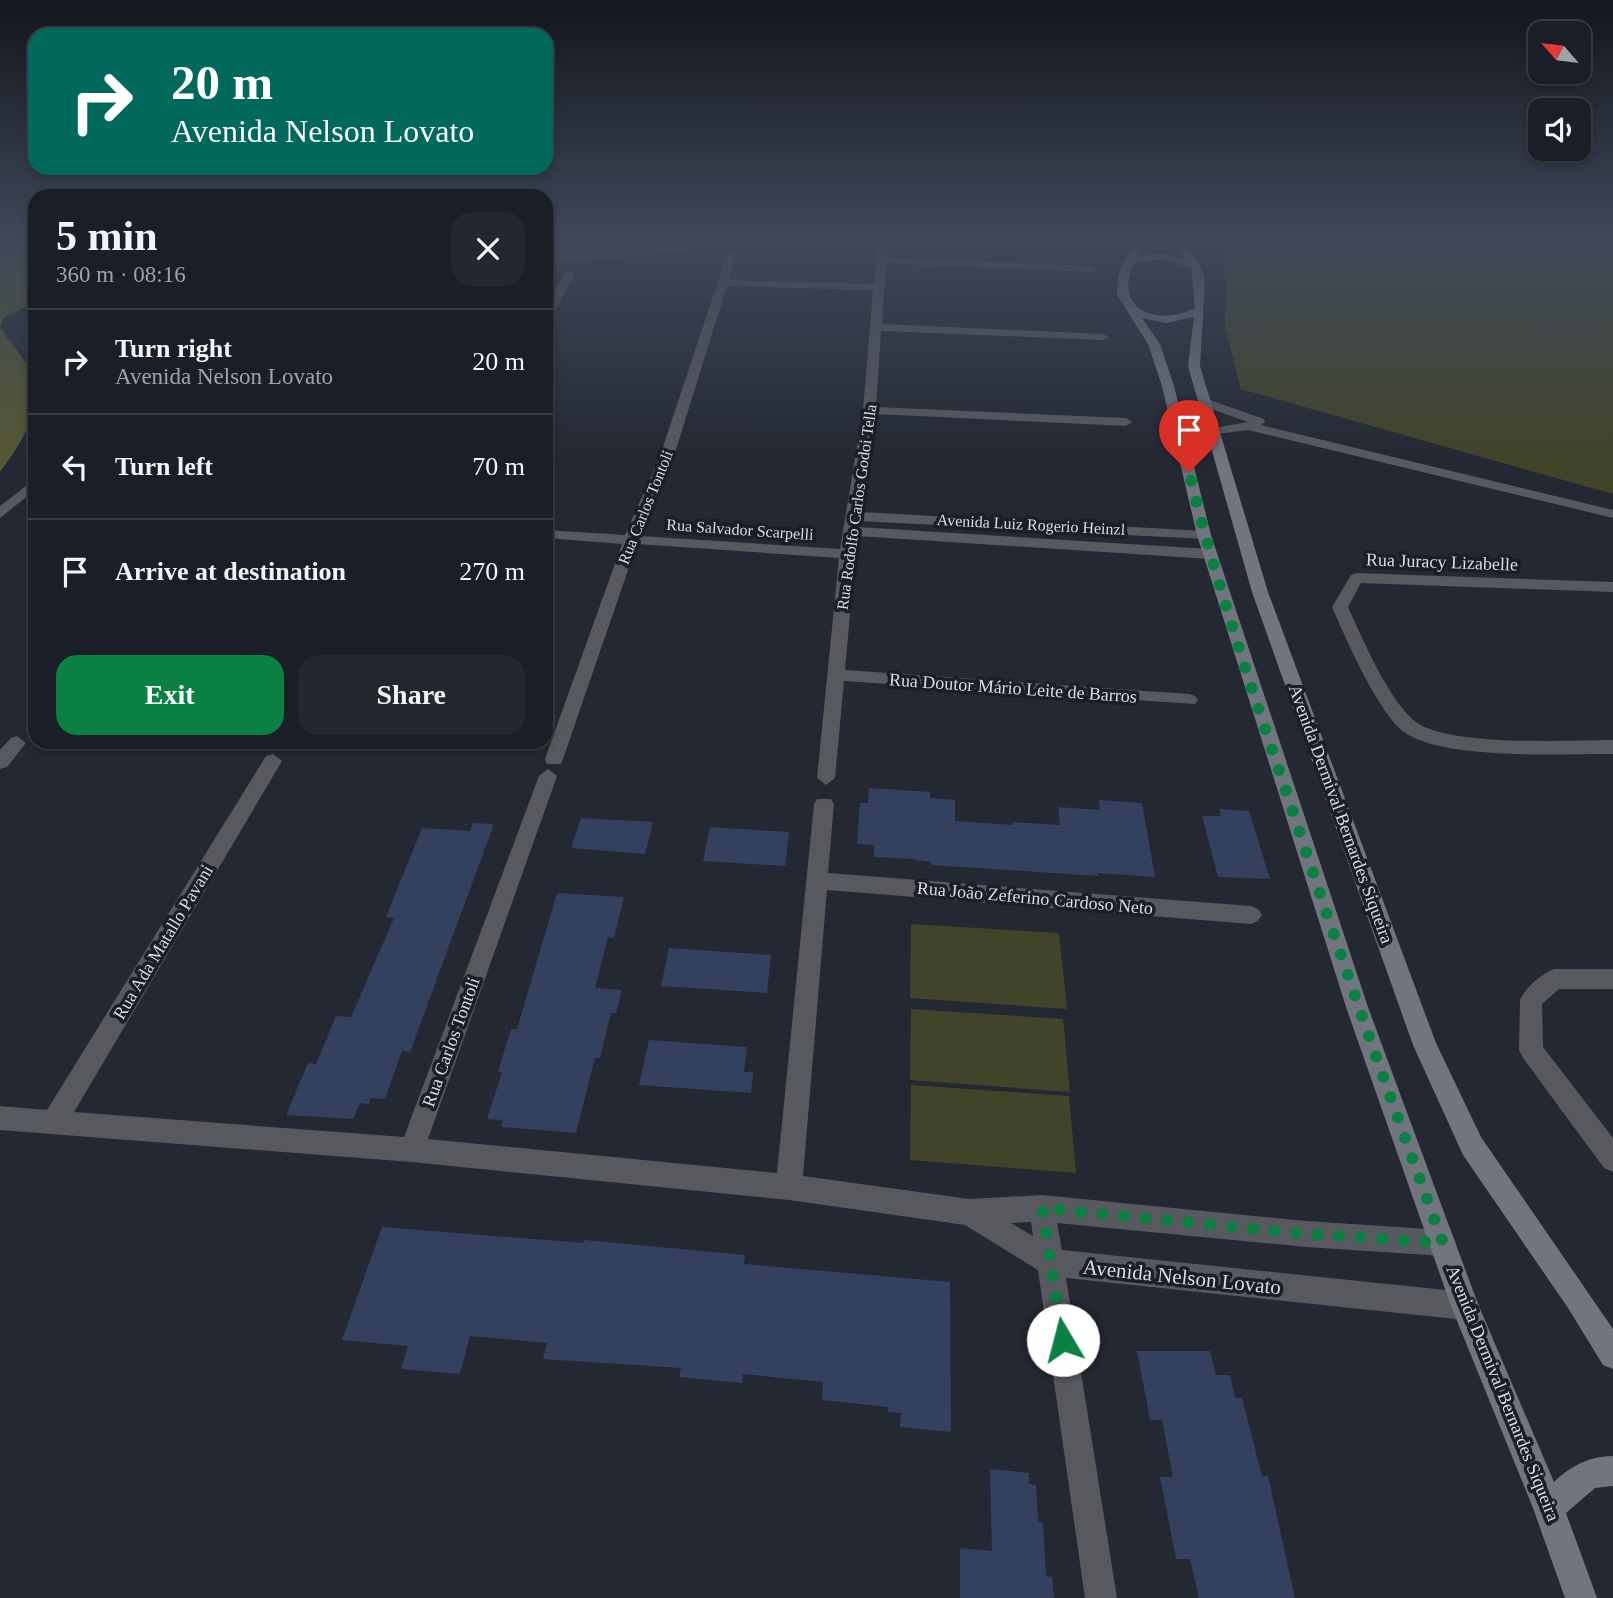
<!DOCTYPE html>
<html lang="en">
<head>
<meta charset="utf-8">
<style>
	body { margin:0; font-family:Georgia,serif; background:#23272e; color:#f1f3f6; height:100vh; display:flex; flex-direction:column; font-size:26px; white-space:nowrap }
	* { box-sizing:border-box; margin:0 }
	p { font-size:23px; color:#9fa2a7 }
	.icon { flex:none; width:38px; height:38px; fill:none; stroke:currentColor; stroke-width:2; stroke-linecap:round; stroke-linejoin:round }
	.map { position:relative; flex:1; overflow:hidden }
	.panel { position:absolute; left:28px; top:189px; width:525px; height:560px; display:flex; flex-direction:column; background:#1a1e26; border-radius:21px; box-shadow:0 4px 10px #0003,0 0 0 2px #383c43 }
	.panel>* { flex:none }
	.top-card { position:absolute; left:28px; top:28px; width:525px; height:147px; border-radius:21px; box-shadow:0 4px 10px #0003,0 0 0 2px #383c43; background:#00695c; color:#fff; overflow:hidden }
	.needle { width:46px; rotate:298deg }
	.tools { position:absolute; left:1528px; top:21px; display:grid; gap:14px }
	.tools a { display:grid; place-items:center; width:63px; height:63px; border-radius:14px; background:#1a1e26; box-shadow:0 4px 10px #0003,0 0 0 2px #383c43; font-size:35px }
	.pin { position:absolute; display:grid; place-items:center; width:60px; height:60px; color:#fff; margin:-72px -30px; border-radius:50% 50% 50% 0; rotate:-45deg; box-shadow:0 0 7px #0007 }
	.pin .icon { rotate:45deg }
	.me { position:absolute; width:77px; margin:-38px; rotate:352deg; stroke-linejoin:round; filter:drop-shadow(0 0 5px #0008) }
	.turn { display:flex; align-items:center; gap:24px; height:147px; padding:0 28px; font-size:32px }
	.turn .icon { width:91px; height:91px; stroke-width:2.5 }
	.turn b { display:block; font-size:49px; line-height:60px }
	.round { display:grid; place-items:center; flex:none; width:74px; height:74px; border-radius:21px; background:#23272e }
	.overview { display:flex; align-items:center; justify-content:space-between; height:119px; padding:0 28px }
	h1 { font-size:42px; font-weight:600; line-height:52px }
	.action { display:flex; gap:14px; margin-top:auto; padding:14px 28px }
	.action a { flex:1; height:80px; border-radius:21px; background:#0b8043; color:#fff; font-size:28px; font-weight:600; line-height:80px; text-align:center }
	.action a+a { background:#23272e; color:#f1f3f6 }
	ul { padding:0; list-style:none }
	li { display:flex; align-items:center; gap:21px; height:105px; padding:0 28px; border-top:2px solid #383c43 }
	li div { flex:1 }
	li b { display:block; font-size:26px }
	li em { font-style:normal }
	.map>svg:first-child { display:block }
</style>
</head>
<body>
<div class="map">
<svg width="1613" height="1598" viewBox="0 0 1613 1598">
	<rect width="100%" height="100%" fill="#232832"/>
	<!-- green -->
	<path fill="#424429" d="M1222 237H1613V494L1241 389 1225 328V256Z
		M911 924 1059 933 1067 1009 910 998Z
		M911 1009 1063 1019 1070 1092 910 1080Z
		M911 1085 1069 1096 1076 1173 910 1160Z"/>
	<!-- forest -->
	<path fill="#555732" d="M0 237 35 240V302L3 318 0 327C9 341 33 369 35 383 40 415 18 448 0 472Z
		M546 237H746L686 251 546 264Z"/>
	<!-- building -->
	<path fill="#33415f" d="M869 788 930 792V798L955 800V821L1013 825V822L1060 825 1058 807 1100 810 1099 800 1142 803 1155 877 1098 873V876L931 865V862L911 859 874 857V845L857 844 860 803H868Z
		M1219 809 1249 811 1270 879 1218 877 1202 816H1221Z
		M581 818 653 822 645 854 571 848Z
		M473 823 494 824 410 1052 402 1051 385 1099 371 1098 369 1104 360 1103 353 1119 286 1115 308 1063 316 1064 336 1016 351 1017 394 918 386 917 422 828 470 831Z
		M710 827 789 832 785 866 703 861Z
		M557 893 624 897 614 938 608 937 595 988 622 990 616 1013H611L600 1058H595L576 1133 501 1127 503 1120 487 1119 502 1072H498L511 1029H517Z
		M669 948 771 955 767 993 661 986Z
		M649 1040 747 1047 744 1072H753L751 1093 639 1085Z
		M382 1227 584 1243V1240L745 1255 744 1264 950 1282 951 1432 900 1427 901 1413 888 1412V1407L822 1400 823 1382 743 1374 742 1383 679 1377 681 1368 543 1359 547 1343 470 1336 460 1374 401 1369 408 1346 342 1340Z
		M1137 1351H1210L1216 1375H1230L1235 1398H1242L1262 1476H1268L1295 1598H1199L1190 1559H1176L1160 1477H1173L1162 1420H1150Z
		M990 1469 1029 1473V1484L1036 1485 1038 1522 1043 1523 1046 1576 1052 1577 1054 1598H960V1548L992 1551Z"/>
	<g fill="none" stroke-linecap="round" stroke-linejoin="round">
		<!-- minor -->
		<path fill="#57595e" fill-rule="evenodd" d="M878 237H888L886 257 1090 266 1095 269 1090 272 886 263 882 324 1103 334 1109 337 1103 340 881 331 876 407 1126 418 1132 422 1126 426 875 414 861 512 1204 531 1211 535 1204 539 859 521 858 527 1210 549 1218 554 1210 559 857 536 845 670 1189 694 1195 696 1198 700 1195 704 844 681 835 778 826 785 817 778 839 558 637 544 563 759 561 764H547L545 759 622 544 546 538V530L625 535 659 459 728 251 737 253 729 280 874 284ZM727 286 873 290 863 410 840 549 640 536 673 459Z
			M566 271 575 273 552 316 546 319V306Z
			M35 330V336L25 334 27 332Z
			M1207 399 1264 419 1265 422 1261 425 1613 510V518L1248 430 1208 435V429L1248 422 1203 406V400Z
			M35 479V490L0 518V506Z
			M1356 573 1613 582V592L1361 583 1348 607C1363 640 1386 694 1412 719 1443 748 1568 740 1613 740V754C1563 753 1435 762 1399 728 1374 703 1347 641 1332 607L1351 575Z
			M17 736 26 743 7 767 0 769V750L11 738Z
			M273 754 282 761 74 1112 404 1137 539 776 548 769 557 776 428 1139 777 1173 814 804 817 799H831L834 804 828 873 1251 906 1258 909 1262 915 1258 921 1251 924 827 890 803 1176 969 1199 1042 1195 1306 1221 1443 1230 1452 1234 1456 1243 1452 1252 1443 1256 1306 1247 1057 1223 1062 1250 1465 1292 1475 1296 1479 1306 1475 1316 1465 1320 1066 1278 1117 1598H1085L1038 1270 965 1225 789 1200 412 1162 0 1130V1106L47 1110 266 756ZM1031 1222 1033 1236 1011 1223Z
			M1554 969H1613V989H1559L1542 1004 1543 1047 1613 1138V1172L1604 1168 1523 1058 1519 1050 1520 1000C1526 987 1541 974 1554 969Z"/>
		<!-- secondary -->
		<path fill="#71757d" fill-rule="evenodd" d="M1132 237H1142L1143 244 1137 256 1164 253 1186 260 1169 237H1179L1201 266 1205 281 1200 366 1268 592 1436 1043 1481 1137 1613 1329V1369L1603 1365 1568 1308 1463 1155 1413 1045 1252 592 1188 366 1194 317 1166 323 1142 318 1160 344 1174 386 1211 535 1369 1010 1478 1304 1554 1482C1570 1466 1590 1456 1613 1456V1486L1595 1488 1566 1513 1597 1598H1565L1533 1508 1451 1306 1347 1010 1197 535 1162 386 1148 344 1117 295 1118 275 1133 244ZM1163 259 1191 268 1195 308C1157 327 1112 310 1134 263Z"/>
	</g>
	<!-- sky -->
	<linearGradient id="sky" x2="0" y2="1"><stop stop-color="#13161c"/><stop offset="0.52" stop-color="#3f485a"/><stop offset="1" stop-color="#3f485a" stop-opacity="0"/></linearGradient>
	<rect width="1613" height="460" fill="url(#sky)"/>
	<g fill="none" stroke-linecap="round" stroke-linejoin="round">
		<!-- route -->
		<path stroke="#0b8043" stroke-width="12" stroke-dasharray="0 21.6" d="M1063 1340 1042 1208 1307 1234 1443 1243C1389 1095 1337 947 1288 797 1252 690 1216 583 1189 472"/>
	</g>
	<g text-anchor="middle" stroke-width="7" stroke-linejoin="round" paint-order="stroke">
		<!-- far-street labels -->
		<g font-size="16" fill="#d9dce2" stroke="#1a1e28">
			<text transform="translate(645 507) rotate(-68)" y="6">Rua Carlos Tontoli</text>
			<text transform="translate(856 507) rotate(-82)" y="6">Rua Rodolfo Carlos Godoi Tella</text>
			<text transform="translate(1031 524) rotate(3)" y="6">Avenida Luiz Rogerio Heinzl</text>
			<text transform="translate(740 529) rotate(4)" y="6">Rua Salvador Scarpelli</text>
		</g>
		<!-- street labels -->
		<g font-size="18" fill="#d9dce2" stroke="#1a1e28">
			<text transform="translate(1442 562) rotate(2)" y="6">Rua Juracy Lizabelle</text>
			<text transform="translate(1013 688) rotate(4)" y="6">Rua Doutor Mário Leite de Barros</text>
			<text transform="translate(1341 814) rotate(70)" y="6">Avenida Dermival Bernardes Siqueira</text>
			<text transform="translate(1035 898) rotate(5)" y="6">Rua João Zeferino Cardoso Neto</text>
			<text transform="translate(163 942) rotate(-59)" y="6">Rua Ada Matallo Pavani</text>
			<text transform="translate(451 1042) rotate(-70)" y="6">Rua Carlos Tontoli</text>
			<text transform="translate(1503 1393) rotate(68)" y="6">Avenida Dermival Bernardes Siqueira</text>
		</g>
		<!-- near-street labels -->
		<g font-size="21" fill="#d9dce2" stroke="#1a1e28">
			<text transform="translate(1182 1277) rotate(6)" y="7">Avenida Nelson Lovato</text>
		</g>
	</g>
</svg>
<div class="tools">
<a><svg class="needle" viewBox="-14 -14 28 28"><path d="M0-13l5 13h-10z" fill="#e53935"/><path d="M0 13l5-13h-10z" fill="#9fa2a7"/></svg></a>
<a><svg class="icon" aria-label="sound" viewBox="0 0 24 24"><path d="M4 9h4l5-4v14l-5-4H4zM17 9q2 3 0 6"/></svg></a>
</div>
<div class="pin" style="left:1189px;top:472px;background:#d93025"><svg class="icon" aria-label="arrive" viewBox="0 0 24 24"><path d="M6 21V4h12l-3 4 3 4H6"/></svg></div>
<svg class="me" style="left:1063px;top:1340px" viewBox="-20 -20 40 40"><circle r="19" fill="#fff"/><path d="M0-13L10 11 0 6-10 11z" fill="#0b8043"/></svg>
<div class="top-card">
<div class="turn"><svg class="icon" aria-label="right" viewBox="0 0 24 24"><path d="M7 20v-9h11M14 6l5 5-5 5"/></svg><div><b>20 m</b>Avenida Nelson Lovato</div></div>
</div>
<section class="panel">
<div class="overview"><div><h1>5 min</h1><p>360 m · 08:16</p></div><a class="round"><svg class="icon" aria-label="close" viewBox="0 0 24 24"><path d="M6 6l12 12M18 6L6 18"/></svg></a></div>
<ul>
<li><svg class="icon" aria-label="right" viewBox="0 0 24 24"><path d="M7 20v-9h11M14 6l5 5-5 5"/></svg><div><b>Turn right</b><p>Avenida Nelson Lovato</p></div><em>20 m</em></li>
<li><svg class="icon" aria-label="left" viewBox="0 0 24 24"><path d="M17 20v-9H6M10 6l-5 5 5 5"/></svg><div><b>Turn left</b></div><em>70 m</em></li>
<li><svg class="icon" aria-label="arrive" viewBox="0 0 24 24"><path d="M6 21V4h12l-3 4 3 4H6"/></svg><div><b>Arrive at destination</b></div><em>270 m</em></li>
</ul>
<div class="action"><a>Exit</a><a>Share</a></div>
</section>
</div>
</body>
</html>
